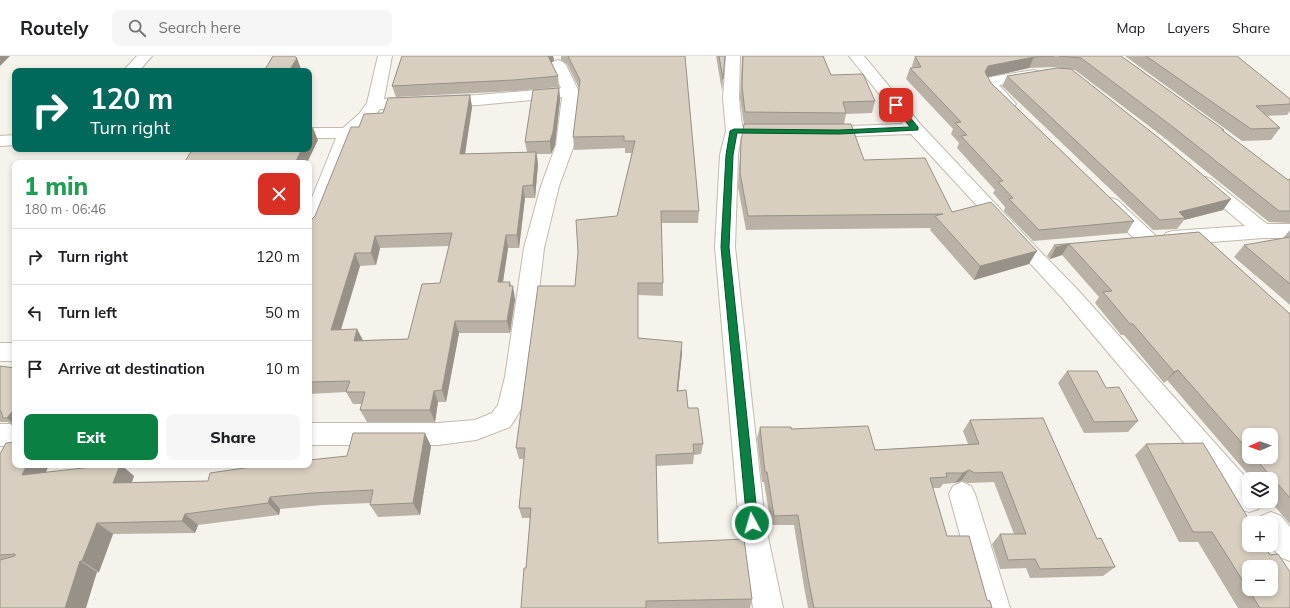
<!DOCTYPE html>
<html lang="en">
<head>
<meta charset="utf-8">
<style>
	body { margin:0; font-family:Mulish,sans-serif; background:#f6f6f6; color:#202124; height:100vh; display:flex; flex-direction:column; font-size:15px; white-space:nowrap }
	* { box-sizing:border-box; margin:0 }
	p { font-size:13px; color:#757577 }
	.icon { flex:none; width:22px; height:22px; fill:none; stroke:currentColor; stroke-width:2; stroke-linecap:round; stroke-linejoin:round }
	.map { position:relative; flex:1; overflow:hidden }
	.side { position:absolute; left:12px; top:104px; width:300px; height:308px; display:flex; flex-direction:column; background:#fff; border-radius:8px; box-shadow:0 2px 6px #0003 }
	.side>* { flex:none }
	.hud { position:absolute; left:12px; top:12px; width:300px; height:84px; border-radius:8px; box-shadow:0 2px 6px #0003; background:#00695c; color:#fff; overflow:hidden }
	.needle { width:26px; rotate:268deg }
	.fabs { position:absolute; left:1242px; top:372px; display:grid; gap:8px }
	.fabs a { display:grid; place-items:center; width:36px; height:36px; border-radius:8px; background:#fff; box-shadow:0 2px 6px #0003; font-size:20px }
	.pin { position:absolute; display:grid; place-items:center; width:34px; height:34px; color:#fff; margin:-17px; border-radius:8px; box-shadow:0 2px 6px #0006 }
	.me { position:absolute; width:44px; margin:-22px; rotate:354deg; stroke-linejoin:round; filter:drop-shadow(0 0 3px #0008) }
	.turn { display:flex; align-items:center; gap:14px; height:84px; padding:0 12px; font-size:18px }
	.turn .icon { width:52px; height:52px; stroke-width:2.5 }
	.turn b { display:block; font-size:28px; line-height:34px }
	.round { display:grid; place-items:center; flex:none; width:42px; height:42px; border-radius:8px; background:#f6f6f6 }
	.headline { display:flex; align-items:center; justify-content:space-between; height:68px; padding:0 12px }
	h1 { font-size:24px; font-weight:800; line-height:30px; color:#1e9e55 }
	.action { display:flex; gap:8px; margin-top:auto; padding:8px 12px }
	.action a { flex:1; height:46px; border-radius:8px; background:#0b8043; color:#fff; font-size:16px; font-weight:800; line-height:46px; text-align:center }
	.action a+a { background:#f6f6f6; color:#202124 }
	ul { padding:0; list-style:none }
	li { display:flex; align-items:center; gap:12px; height:56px; padding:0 12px; border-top:1px solid #e0e0e0 }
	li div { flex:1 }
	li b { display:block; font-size:15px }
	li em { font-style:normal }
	header { display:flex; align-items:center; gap:24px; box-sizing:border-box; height:56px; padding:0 20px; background:#fff; border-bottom:1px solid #e0e0e0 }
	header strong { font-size:19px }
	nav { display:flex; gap:22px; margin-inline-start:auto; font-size:14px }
	.search { width:280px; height:36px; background:#f6f6f6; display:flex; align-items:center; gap:10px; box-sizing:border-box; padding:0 14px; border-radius:8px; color:#757577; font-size:15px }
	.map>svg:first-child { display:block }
</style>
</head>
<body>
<header>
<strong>Routely</strong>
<div class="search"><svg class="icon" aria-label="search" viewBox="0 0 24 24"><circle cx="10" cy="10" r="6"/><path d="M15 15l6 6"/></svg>Search here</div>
<nav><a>Map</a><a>Layers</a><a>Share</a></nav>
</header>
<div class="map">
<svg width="1290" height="552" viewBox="0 0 1290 552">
	<rect width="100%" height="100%" fill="#f6f3ec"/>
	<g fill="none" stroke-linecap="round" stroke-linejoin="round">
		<!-- minor casing -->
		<g stroke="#c2bbae" stroke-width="2">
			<path id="minor" d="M137 0H152L139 15H123Z
				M378 0H392L384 43 478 39 561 32 550 9 553 6 558 4 563 6 566 9 579 36 574 89 559 130 544 192 529 321 521 353 517 360 510 371 476 384 438 389H309V367H438L475 364 492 357 498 349 505 321 524 192 541 130 556 89 562 41 478 49 380 53 371 64 355 79 319 172 316 177 309 179V149L336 82H309V72H343L359 58 367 47Z
				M726 0H740L739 42 742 70 778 72 780 76 778 80 772 81 741 80 738 99 735 191 765 467 783 552H753L739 467 715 191 720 99 726 75 723 42Z
				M849 0H864L921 69 1034 189 1077 233 1249 425V445H1262L1258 453 1249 456 1240 453 1063 243 911 78 825 81 819 80 817 76 819 72 825 71 903 68Z
				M1034 14 1039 16 1042 19 1039 22 999 29 1016 48 1014 51C999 55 988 38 982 26L984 23 990 21Z
				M15 79V89L0 90V80Z
				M1205 121 1211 123 1267 168H1290V182H1263L1173 189 1166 187 1163 182 1166 177 1173 175 1245 170 1199 131 1196 127 1199 123Z
				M1110 142 1117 144 1155 179 1158 184 1155 189 1148 191 1141 189 1103 152 1101 148 1103 144Z
				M0 287H15V305H0Z
				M0 368H15V390H0Z
				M962 426 971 430 975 438 1010 552H980L949 438 953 430Z
				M1271 456 1281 460 1290 471V505L1280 501 1270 489 1271 467H1258L1261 460Z"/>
		</g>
		<!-- minor -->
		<use href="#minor" fill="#fff" fill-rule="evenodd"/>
	</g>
	<!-- wall -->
	<path fill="#bab2a6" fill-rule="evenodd" d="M402 0H553L554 4 551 7 558 20 559 31 516 35 396 41 392 30Z
		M561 0H685L699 155 698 167H661L663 227V240L638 239V282L682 297 678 335 688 352 703 388 701 398 694 399 693 408 656 410 658 487 752 543 750 552H521L526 512 530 462H522L519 452 524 403H519L516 392 575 230 617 160 632 97H625V92L574 94 573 81 579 32 567 8 561 4Z
		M716 0H725L722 35Z
		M742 0H823L831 19 875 45 872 57 846 58 844 68 864 104 952 156 1029 208 974 224 930 174 931 172 746 174 738 131 740 99 744 69 740 42Z
		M915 0H1121L1224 74 1223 75 1288 124 1290 123V167L1269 166 1166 83 1075 14 1053 11 1029 12 988 21 991 27 1134 165 1127 177 1033 185 1004 155 1005 151 993 137 995 134 957 92 959 87 951 78 953 73 906 23 910 12H913L912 10Z
		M1125 0H1237L1290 43V55L1287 59 1267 60 1280 72 1271 84 1242 85Z
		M1007 20 1231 143 1223 154 1184 164 1177 173 1153 174 1002 30Z
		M559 32 560 44 555 89 551 98H537L538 108 535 142H525L519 192H508L503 226 511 230 515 243 510 277H459L446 346H438L435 366H367L360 354 362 348H353L346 336 309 338V166L315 160 359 71 383 57 470 39 472 51 465 98 527 96 525 86ZM449 190 440 227 408 283 363 284 357 273 341 274 360 210 376 209 380 192Z
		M1290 174V249L1234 201 1244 189 1282 183Z
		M1199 176 1290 258V468L1270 445H1271V423H1252L1167 324 1164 327 1124 279H1121L1095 247 1099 241 1062 199 1050 203 1047 200 1054 189ZM1249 379 1271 401H1249Z
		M0 310 15 312V372L8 366H0Z
		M1067 315 1106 332 1138 365 1128 376 1084 377 1058 327Z
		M970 364 1097 483 1115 511 1103 520 1030 522 1026 512 1000 513 992 488 1000 478H1014L994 426 968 427 961 425 955 427 943 428 940 432H933L947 480 992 552H808L804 531 794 469H771L764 426H762L757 382 760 371 791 373 875 394 968 388 963 375Z
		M1146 388 1270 499 1290 552H1238L1198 486H1179L1135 399Z
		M431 390 420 459 378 461 370 449 371 447 322 449 280 453 279 459 198 469 195 477 113 478 99 516 0 552V398L15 409H49L46 416 121 409 134 420 132 426 208 425 347 400Z"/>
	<!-- shaded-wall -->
	<path fill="#979187" d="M0 0H10L0 10Z
		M548 0H553L554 4 549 10Z
		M1034 1 1029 12 984 22 985 16 988 10Z
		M297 2 301 13V15H289Z
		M559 32 560 44 555 89 551 98 550 85Z
		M470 39 472 51 463 111 460 98Z
		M313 72 318 84 307 107H295L302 93H309V79Z
		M536 96 538 108 535 142 533 129Z
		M523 130 525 142 519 192 517 179Z
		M1231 143 1223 154 1184 164 1185 162 1179 156Z
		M506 179 508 192 501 238 498 226Z
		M375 180 380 192 376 209 371 197Z
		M1069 188 1062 199 1050 203 1056 191Z
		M1037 195 1029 208 974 224 980 210Z
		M355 197 360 210 337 286 331 274Z
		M510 226 512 235 513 230 515 243 510 277 507 265Z
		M455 265 459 277 446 346 442 334Z
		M357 273 363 285H354Z
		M682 286V297L677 346V335Z
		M1178 314 1167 324 1164 327 1174 316Z
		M434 335 438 346 435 366 430 354Z
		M15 352V369L7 362Z
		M425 377 431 390 420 459 413 447Z
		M27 409H49L39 431 22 419Z
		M120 409H121L134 420 127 439 113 427Z
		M969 414 961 425 955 427 963 417Z
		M270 441 280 453 279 459 268 447Z
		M185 458 198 469 195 477 182 465Z
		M97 467 113 478 99 516 82 505Z
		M80 505 97 516 86 552H65Z"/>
	<!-- building -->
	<path fill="#d8cfc1" stroke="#979187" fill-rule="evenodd" d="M273 0H294L297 2 289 15H264Z
		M402 0H548L558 20 514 24 392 30Z
		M568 0H685L699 155H661L663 227H638V282L682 286 677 335 686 334 688 352H698L703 388H693L694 397 656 399 658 487 744 483 752 543 646 545V552H521L524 512H526L531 452H519L525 392H516L538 230H575L578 196 576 164 617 160 635 85H624V80L573 81 580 24Z
		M719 0H725L723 23Z
		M743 0H823L831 19 863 18 875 45 843 46 846 57 745 56 742 30Z
		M915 0H1054L1034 1 988 10 985 16 991 27 1134 165 1039 174 1009 143 1013 142 998 126 1003 125 961 80 967 79 955 67 961 66 910 12 921 11Z
		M1059 0H1121L1224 74H1222L1288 124 1290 123V155H1279L1173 71 1081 2Z
		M1146 0H1237L1290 43V48L1256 50 1280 72 1251 73Z
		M1057 12 1071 13 1159 82 1231 143 1179 156 1185 162 1160 164 1007 20Z
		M559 32 553 76 550 85 525 86 533 34Z
		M470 39 460 98 536 96 533 129 523 130 517 179H506L498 226H510L509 230H513L507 265H455L442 334 434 335 430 354H360L365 336H346L350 325 309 326V166L315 160 351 71H359L364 58 383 57 388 42ZM452 177 440 227 422 228 408 283 354 285 357 273 331 274 355 197H371L375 180Z
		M744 68H851L864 104 925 102 952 156 991 146 1037 195 980 210 935 160 943 158 748 160 740 117 741 85Z
		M309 72H313L309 79Z
		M219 93H302L295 107H184L192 94H219Z
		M1199 176 1290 258V442L1254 401H1271V379H1249V395L1178 314 1174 316 1133 268H1130L1103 236 1112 235 1069 188 1056 191 1054 189Z
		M1290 181V228L1244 189Z
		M0 310 15 312V352L7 362H3L1 355H0Z
		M1067 315H1097L1106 332 1119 331 1138 365 1094 366Z
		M1043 362 1097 483 1101 482 1115 511 1040 513 1035 503 1008 504 1000 478H1026L1002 416 975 417 969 414 963 417H946L947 421 930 422 947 480H969L987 544 990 545 992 552H814L808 522 798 459 774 460 767 416H765L760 371H791V373L868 370 875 394 979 388 970 364Z
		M353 377H425L413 447 370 449 373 434 312 437 270 441 268 447 185 458 182 465 97 467 82 505H80L65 552H0V504L15 500V498L0 499V398L6 387 15 386V409H27L22 419 109 409H120L113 427 208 425 210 417 265 409H309V404L347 400Z
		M1203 387 1251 467H1249V489H1264L1270 499 1278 498 1290 516V552H1260L1212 476H1193L1146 388ZM1249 511H1271V533H1249Z"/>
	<!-- route -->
	<path fill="#0b8043" stroke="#07532c" d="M893 47H898L918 71V74L839 78 737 77 733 99 729 191 758 467 756 470 752 472 748 470 747 467 721 191 726 99 730 75 734 73 839 74 910 71 893 50Z"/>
</svg>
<div class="fabs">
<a><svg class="needle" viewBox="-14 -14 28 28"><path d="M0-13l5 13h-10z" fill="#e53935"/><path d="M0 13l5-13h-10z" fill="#757577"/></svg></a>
<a><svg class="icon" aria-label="layers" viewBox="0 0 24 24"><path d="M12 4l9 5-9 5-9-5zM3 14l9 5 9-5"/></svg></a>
<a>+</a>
<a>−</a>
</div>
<div class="pin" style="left:896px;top:49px;background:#d93025"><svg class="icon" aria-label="arrive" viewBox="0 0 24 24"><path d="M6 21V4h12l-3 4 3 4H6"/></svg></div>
<svg class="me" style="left:752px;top:467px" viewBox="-20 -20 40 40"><circle r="17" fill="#0b8043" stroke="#fff" stroke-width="3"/><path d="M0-11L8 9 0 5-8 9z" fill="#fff"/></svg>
<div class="hud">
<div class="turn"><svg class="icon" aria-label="right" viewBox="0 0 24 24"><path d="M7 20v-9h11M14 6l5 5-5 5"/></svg><div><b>120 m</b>Turn right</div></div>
</div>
<section class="side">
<div class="headline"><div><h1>1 min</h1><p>180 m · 06:46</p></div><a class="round" style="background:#d93025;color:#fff"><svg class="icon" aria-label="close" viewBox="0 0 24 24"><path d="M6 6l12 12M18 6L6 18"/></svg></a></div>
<ul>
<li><svg class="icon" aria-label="right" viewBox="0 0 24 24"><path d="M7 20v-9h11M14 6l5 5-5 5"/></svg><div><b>Turn right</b></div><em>120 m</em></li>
<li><svg class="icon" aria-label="left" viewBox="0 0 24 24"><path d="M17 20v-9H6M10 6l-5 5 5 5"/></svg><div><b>Turn left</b></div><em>50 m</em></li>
<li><svg class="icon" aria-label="arrive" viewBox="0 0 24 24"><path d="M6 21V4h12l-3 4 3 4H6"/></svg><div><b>Arrive at destination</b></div><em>10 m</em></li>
</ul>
<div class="action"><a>Exit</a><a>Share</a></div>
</section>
</div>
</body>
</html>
